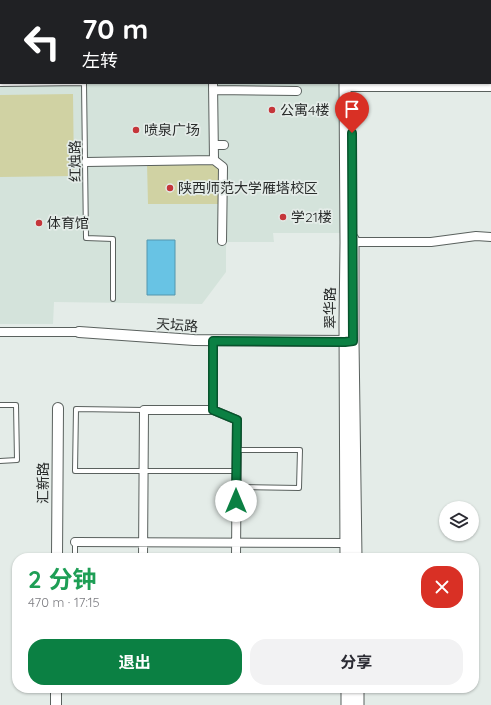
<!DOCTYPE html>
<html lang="zh">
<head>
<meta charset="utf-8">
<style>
	body { margin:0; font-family:Quicksand,"Noto Sans SC",sans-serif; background:#f2f2f3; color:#2b2b33; height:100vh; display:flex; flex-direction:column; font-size:15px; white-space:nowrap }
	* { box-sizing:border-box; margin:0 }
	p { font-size:13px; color:#7c7c81 }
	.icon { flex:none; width:22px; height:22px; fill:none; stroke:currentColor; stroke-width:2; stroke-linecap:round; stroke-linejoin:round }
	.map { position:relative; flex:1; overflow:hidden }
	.panel { position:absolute; left:12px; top:553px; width:467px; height:140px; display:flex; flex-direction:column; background:#fff; border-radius:16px; box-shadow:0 1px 3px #0004 }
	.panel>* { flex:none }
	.hud { position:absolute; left:0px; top:0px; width:491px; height:84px; box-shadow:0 1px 3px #0004; background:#202124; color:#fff; overflow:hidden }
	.tools { position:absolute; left:439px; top:501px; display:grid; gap:8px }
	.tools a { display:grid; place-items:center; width:40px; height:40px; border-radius:50%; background:#fff; box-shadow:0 1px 3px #0004; font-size:20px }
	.pin { position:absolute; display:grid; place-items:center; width:34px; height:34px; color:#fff; margin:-41px -17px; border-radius:50% 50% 50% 0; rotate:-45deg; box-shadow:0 0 4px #0007 }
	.pin .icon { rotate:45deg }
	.me { position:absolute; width:44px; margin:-22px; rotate:0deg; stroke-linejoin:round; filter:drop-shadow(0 0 3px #0008) }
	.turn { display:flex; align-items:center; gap:14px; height:84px; padding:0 16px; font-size:18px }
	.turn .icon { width:52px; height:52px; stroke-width:2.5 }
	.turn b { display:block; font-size:28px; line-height:34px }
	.round { display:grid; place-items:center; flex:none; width:42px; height:42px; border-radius:16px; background:#f2f2f3 }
	.headline { display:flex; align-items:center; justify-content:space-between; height:68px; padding:0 16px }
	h1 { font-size:24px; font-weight:700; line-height:30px; color:#1e9e55 }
	.primary-button { display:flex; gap:8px; margin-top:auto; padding:8px 16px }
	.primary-button a { flex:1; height:46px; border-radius:16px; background:#0b8043; color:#fff; font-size:16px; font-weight:700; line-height:46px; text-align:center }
	.primary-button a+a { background:#f2f2f3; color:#2b2b33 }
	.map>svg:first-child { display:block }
</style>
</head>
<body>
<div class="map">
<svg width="491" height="705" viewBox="0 0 491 705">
	<rect width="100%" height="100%" fill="#e4ece8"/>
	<!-- built -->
	<path fill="#d4e3db" d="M0 0H343L1 1V83H345L340 143 341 233H273L274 242H226V272L202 304 54 302 53 324H0Z"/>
	<!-- green -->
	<path fill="#d0d2a3" d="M73 94 74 176 0 177V95Z
		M147 163H213L220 168 219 204H148Z"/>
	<!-- water -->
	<path fill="#68c3e4" stroke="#5596ad" d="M147 240H175V295H147Z"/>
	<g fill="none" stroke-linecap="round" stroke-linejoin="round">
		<!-- service casing -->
		<g stroke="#5a615e" stroke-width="6">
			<path id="service" d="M131 0V1
				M84 83 86 238 113 239V299
				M0 84 84 83
				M0 405H16L17 460 0 461
				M144 410 76 409 75 471H237
				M236 487 299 488 300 450H237
				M75 542V558"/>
		</g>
		<!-- minor casing -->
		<g stroke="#5a615e" stroke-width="10">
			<path id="minor" d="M269 0V1
				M0 23H1
				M213 83 214 160
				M213 90 297 91
				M214 145H224
				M86 162 214 160 223 167 222 241
				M353 242H431L476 236 491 237
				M0 332H79
				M213 410V341
				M75 542 346 543
				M143 558 144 410H213L237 420 236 558"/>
		</g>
		<!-- tertiary casing -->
		<g stroke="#5a615e" stroke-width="12">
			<path id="tertiary" d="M345 86H491
				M79 332 194 340 352 341
				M57 558 58 408
				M56 705V688"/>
		</g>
		<!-- secondary casing -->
		<g stroke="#5a615e" stroke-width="13">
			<path id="secondary" d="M345 0V1
				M345 83 346 243 345 323 346 558
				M353 239V341L356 558
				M347 688V705
				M358 688V705"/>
		</g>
		<!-- path -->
		<path stroke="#7f8482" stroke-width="1.5" stroke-dasharray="2 3" stroke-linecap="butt" d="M46 0V1
			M0 58H1"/>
		<!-- service -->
		<use href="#service" stroke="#fff" stroke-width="4"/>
		<!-- minor -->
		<use href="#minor" stroke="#fff" stroke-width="8"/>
		<!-- tertiary -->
		<use href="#tertiary" stroke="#fff" stroke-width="10"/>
		<!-- secondary -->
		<use href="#secondary" stroke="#fff" stroke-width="11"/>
	</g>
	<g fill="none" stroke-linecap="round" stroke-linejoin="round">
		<!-- route casing -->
		<g stroke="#07532c" stroke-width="10">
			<path id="route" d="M236 501 237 420 213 410V341L345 342 353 341 352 133"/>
		</g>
		<!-- route -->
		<use href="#route" stroke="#0b8043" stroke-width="7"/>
	</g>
	<!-- markers -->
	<g fill="#c5363a" stroke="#e4ece8" stroke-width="1.5">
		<circle cx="272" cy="110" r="4"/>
		<circle cx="136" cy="130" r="4"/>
		<circle cx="170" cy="188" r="4"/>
		<circle cx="283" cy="217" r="4"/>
		<circle cx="39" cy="223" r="4"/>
	</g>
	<g text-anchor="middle" stroke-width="3.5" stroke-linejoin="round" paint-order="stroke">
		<!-- poi labels -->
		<g font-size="14" fill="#2a2d2c" stroke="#e4ece8" text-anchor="start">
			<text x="280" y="115">公寓4楼</text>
			<text x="144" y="135">喷泉广场</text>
			<text x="178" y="193">陕西师范大学雁塔校区</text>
			<text x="291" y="222">学21楼</text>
			<text x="47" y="228">体育馆</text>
		</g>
		<!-- street labels -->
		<g font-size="14" fill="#2a2d2c" stroke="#e4ece8">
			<text transform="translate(75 161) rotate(-91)" y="5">红烛路</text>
			<text transform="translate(330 308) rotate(-90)" y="5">翠华路</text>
			<text transform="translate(177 325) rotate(4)" y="5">天坛路</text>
			<text transform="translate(43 483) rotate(-90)" y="5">汇新路</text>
		</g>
	</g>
</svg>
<div class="tools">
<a><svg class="icon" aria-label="layers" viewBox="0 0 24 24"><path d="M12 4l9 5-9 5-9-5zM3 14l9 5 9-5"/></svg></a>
</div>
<div class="pin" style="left:352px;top:133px;background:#d93025"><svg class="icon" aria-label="arrive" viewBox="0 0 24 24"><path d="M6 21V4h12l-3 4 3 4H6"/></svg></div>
<svg class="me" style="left:236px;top:501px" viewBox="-20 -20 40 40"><circle r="19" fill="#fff"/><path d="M0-13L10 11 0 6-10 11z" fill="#0b8043"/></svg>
<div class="hud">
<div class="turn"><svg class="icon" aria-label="left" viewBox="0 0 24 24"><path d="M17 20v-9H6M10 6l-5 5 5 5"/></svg><div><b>70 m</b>左转</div></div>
</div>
<section class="panel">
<div class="headline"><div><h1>2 分钟</h1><p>470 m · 17:15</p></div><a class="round" style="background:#d93025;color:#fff"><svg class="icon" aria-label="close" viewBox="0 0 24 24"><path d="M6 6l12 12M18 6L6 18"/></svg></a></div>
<div class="primary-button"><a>退出</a><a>分享</a></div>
</section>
</div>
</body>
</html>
